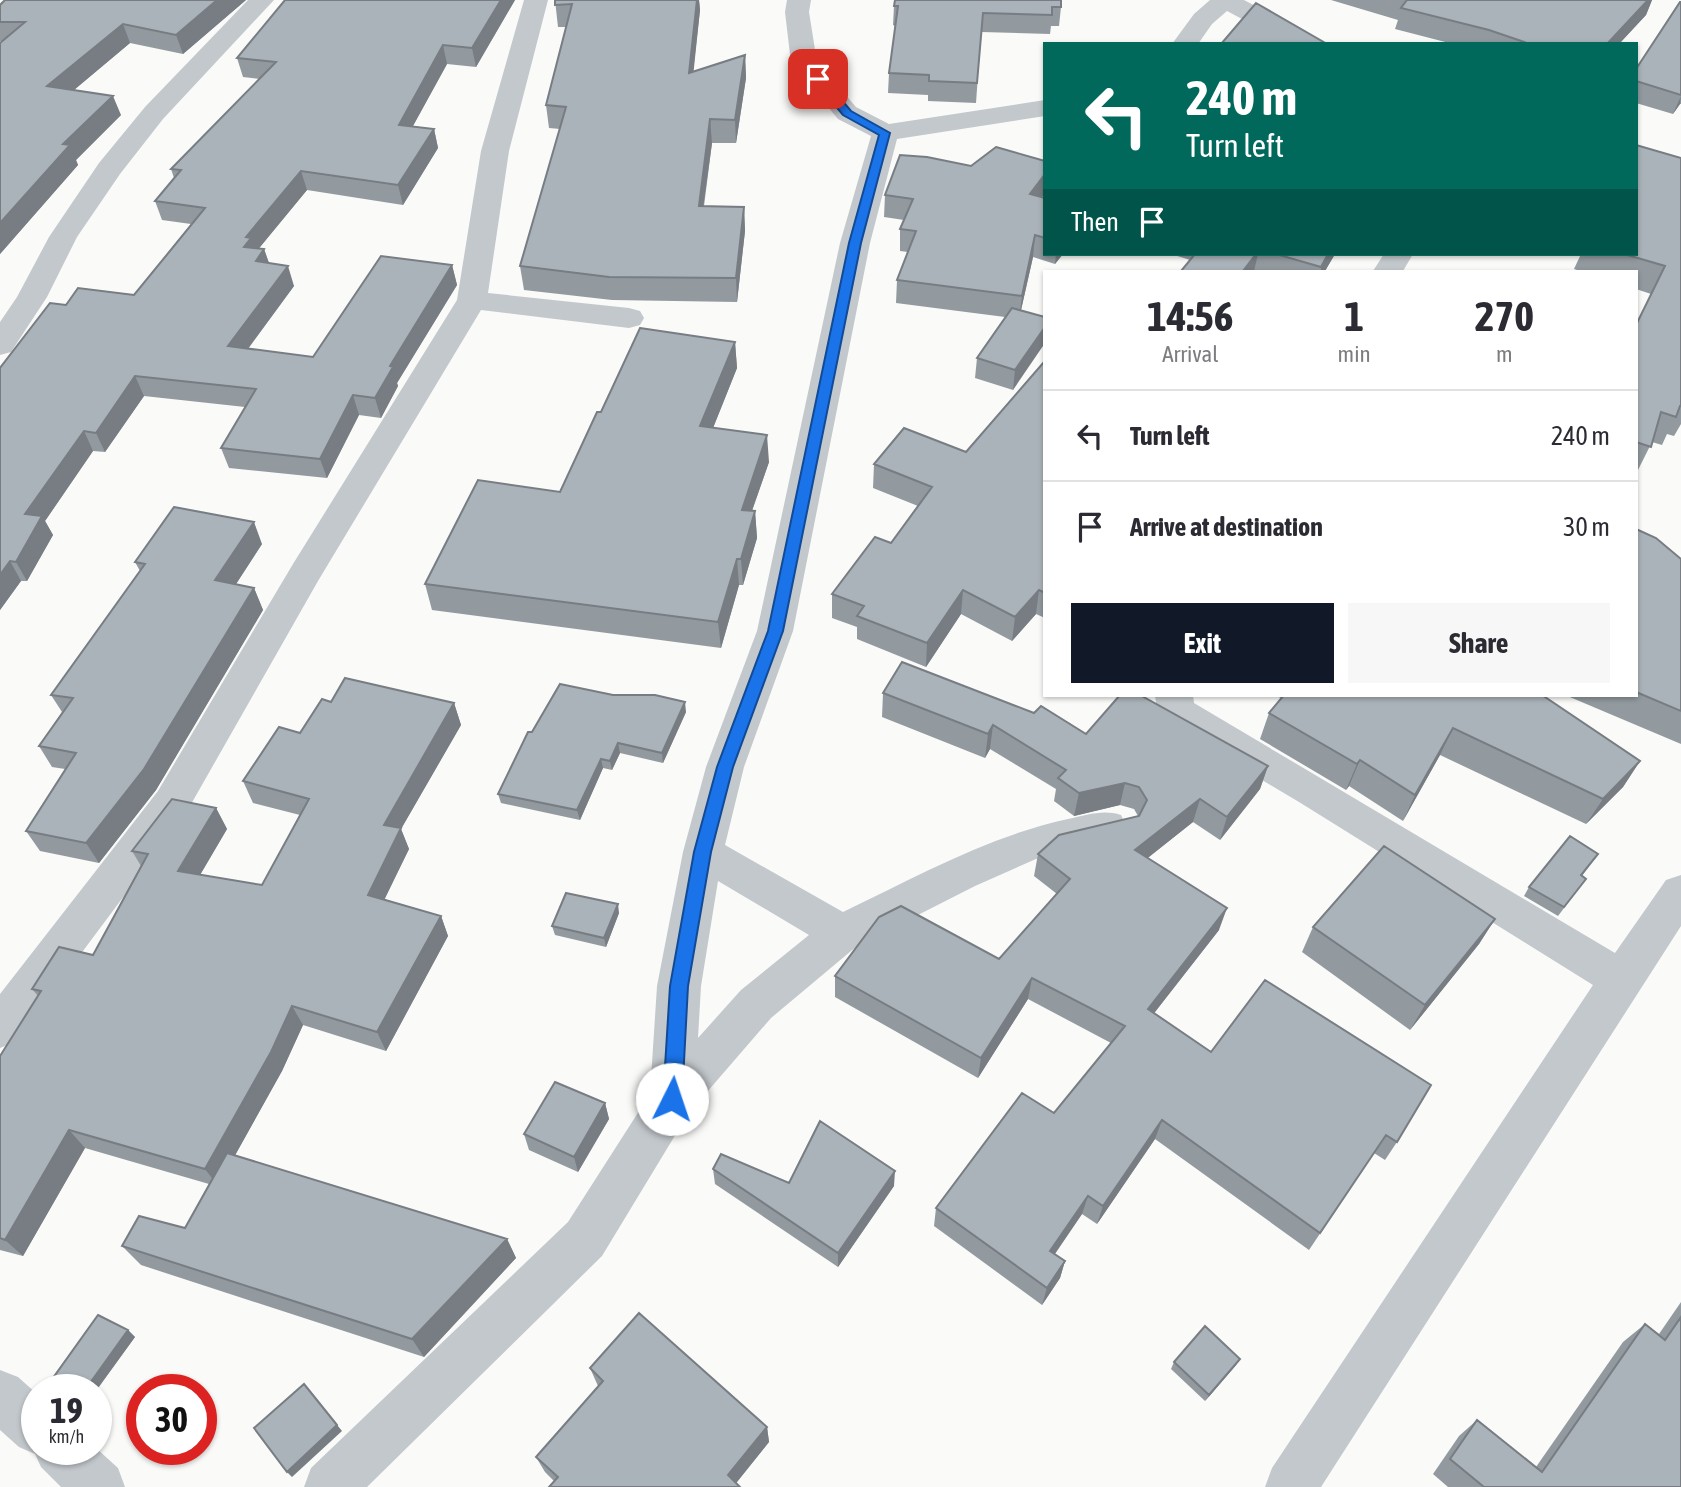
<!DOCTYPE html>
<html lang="en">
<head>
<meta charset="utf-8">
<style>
	body { margin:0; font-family:"Asap Condensed",sans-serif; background:#f7f7f7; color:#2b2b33; height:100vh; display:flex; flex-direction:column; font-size:26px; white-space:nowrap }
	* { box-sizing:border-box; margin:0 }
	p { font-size:23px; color:#7c7c81 }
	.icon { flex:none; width:38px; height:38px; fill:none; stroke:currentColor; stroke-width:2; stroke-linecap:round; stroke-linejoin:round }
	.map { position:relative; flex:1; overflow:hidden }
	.drawer { position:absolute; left:1043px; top:270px; width:595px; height:427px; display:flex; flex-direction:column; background:#fff; border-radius:0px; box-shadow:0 2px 5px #0004 }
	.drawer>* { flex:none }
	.guide { position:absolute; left:1043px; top:42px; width:595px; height:214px; border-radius:0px; box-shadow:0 2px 5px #0004; background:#00695c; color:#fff; overflow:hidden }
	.speed { position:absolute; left:21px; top:1374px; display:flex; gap:14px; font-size:35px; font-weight:700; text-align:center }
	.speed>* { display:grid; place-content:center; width:91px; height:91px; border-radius:50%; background:#fff; box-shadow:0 2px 5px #0004; line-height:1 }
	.speed small { font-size:18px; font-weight:400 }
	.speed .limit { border:10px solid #d22; background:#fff; color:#111 }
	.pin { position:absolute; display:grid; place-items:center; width:60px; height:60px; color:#fff; margin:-30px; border-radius:14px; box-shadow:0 4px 10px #0006 }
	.me { position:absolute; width:77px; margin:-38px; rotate:4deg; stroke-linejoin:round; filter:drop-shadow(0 0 5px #0008) }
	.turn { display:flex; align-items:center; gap:24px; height:147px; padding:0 28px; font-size:32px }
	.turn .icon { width:91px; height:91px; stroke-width:2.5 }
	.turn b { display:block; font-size:49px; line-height:60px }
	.then { display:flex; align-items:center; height:66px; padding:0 28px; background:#0003; gap:14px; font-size:26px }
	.eta { display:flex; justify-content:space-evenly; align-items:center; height:119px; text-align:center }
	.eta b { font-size:42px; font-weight:700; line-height:49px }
	.action { display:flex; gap:14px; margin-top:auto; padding:14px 28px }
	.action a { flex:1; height:80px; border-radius:0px; background:#111827; color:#fff; font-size:28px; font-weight:700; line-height:80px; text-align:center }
	.action a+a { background:#f7f7f7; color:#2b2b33 }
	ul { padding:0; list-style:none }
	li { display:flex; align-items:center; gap:21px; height:91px; padding:0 28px; border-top:2px solid #e1e1e2 }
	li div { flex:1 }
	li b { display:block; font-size:26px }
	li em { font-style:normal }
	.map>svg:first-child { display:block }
</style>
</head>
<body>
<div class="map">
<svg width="1681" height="1487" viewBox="0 0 1681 1487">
	<rect width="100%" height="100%" fill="#fafaf8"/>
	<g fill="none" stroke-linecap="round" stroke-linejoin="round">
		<!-- street -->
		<path fill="#c3c8cc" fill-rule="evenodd" d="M248 0H274L163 119 120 174 77 237 47 297 11 352 0 355V322L17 297 49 237 99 163 145 107Z
			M524 0H548L509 151 488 293 629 308 640 311 644 318 640 325 629 328 481 310 318 581 186 813 15 1042 0 1048V994L158 791 293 564 457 300 481 151Z
			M787 0H811L809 12 817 62 856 107 889 124 1045 100V116L897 139 870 243 793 631 744 767 725 845 843 912C916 877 989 836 1068 819 1087 815 1103 809 1121 815L1127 827 1121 839 1036 859 975 886 857 946 771 1018 688 1114 602 1256 367 1487H304L311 1468 568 1222 650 1094 657 986 683 852 706 767 757 631 840 243 871 136 838 119 791 63 785 12ZM718 881 809 935 741 990 698 1038 701 986Z
			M1210 0H1244L1318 39 1322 44H1289L1227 11 1212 24 1198 44H1172L1194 14Z
			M1384 254H1413L1403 271H1373Z
			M1155 695H1193L1194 703 1615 953 1666 880 1681 875V926L1321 1487H1265L1272 1468 1593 985 1299 802 1163 721 1157 711Z
			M0 1370 18 1377 37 1394V1449L96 1448 118 1468 125 1487H61L41 1467 35 1454 19 1447 0 1430Z"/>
	</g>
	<!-- wall -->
	<path fill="#929a9f" d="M246 0 183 54 130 43 74 90 121 115 76 160 78 165 0 254V43L2 41H0V5Z
		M285 0H515L476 67 447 64 413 126 434 129 438 148 403 205 307 190 259 248 264 249 269 263 294 286 248 349 313 357 452 265 457 285 397 383 398 386 381 418 359 415 327 478 229 468 221 448 245 407 144 396 105 452 93 451 45 521 53 535 27 581H21L0 610V368L66 305 134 295 191 224 162 220 155 201 174 178 171 169 260 79 243 77 237 58Z
		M555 0H699L700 10 693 72 745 55 746 78 736 143H712L704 206 744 207 745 231 737 302 612 300 524 290 520 266 560 129 549 128 546 105 566 27H558Z
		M1331 0H1652L1646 15 1619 44H1453L1395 29 1398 20Z
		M1681 2V104H1680L1673 114 1636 103V69Z
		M894 6 1061 7 1059 26H1051L1050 34 981 32 976 103 928 101V95L888 93 889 73 895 26 893 25Z
		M1681 158V424L1674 436 1667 434 1662 445 1652 442 1636 474V325L1651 294 1636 289V271H1580L1574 269 1581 254H1636Z
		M885 195 1042 197 1045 198V254H1063L1055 264 1033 257 1021 310 1045 317 1013 390 975 378 977 358 1005 317 896 303 897 280 908 252 900 251V229L904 220 884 217Z
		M1171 254H1335L1325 271H1181L1190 260Z
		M735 342 737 368 713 428 769 462 752 511H755L757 538 743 585H739L721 648 432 610 425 584 560 492 601 412Z
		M1045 362V618L1036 614 1012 641 961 614 926 667 857 639V627L832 618V594L891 543 918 506 873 488 874 464 966 452Z
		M1636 529 1681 559V744L1565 695H1636Z
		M262 544 236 584 254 588 263 610 156 790 99 863 40 851 26 831 65 769 52 767 39 746 62 712 51 695 140 571 135 562Z
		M883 693 1086 734 1268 766 1260 789 1220 840 1193 822 1147 858 1219 930 1154 1013 1211 1052 1265 980 1397 1142 1385 1160 1374 1153 1309 1250 1155 1139 1097 1224 1082 1214 1055 1254 1065 1261 1060 1278 1042 1305 934 1226 936 1208 1054 1113 1111 1043 1028 999 978 1078 835 997V976L999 959 1057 894 1034 876 1038 854 1138 816 1134 809 1120 805 1074 816 1054 801 1056 789 990 749 985 758 882 717Z
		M1274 695H1542L1640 761 1623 787 1586 824 1440 755 1403 821 1349 786 1346 790 1260 739 1269 713 1281 698Z
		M331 702 454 703 461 725 401 829 409 849 384 899 441 916 448 936 386 1051 303 1025 282 1071 235 1155 507 1239 516 1258 424 1357 141 1265 122 1246 185 1228 209 1184 85 1148 23 1256 0 1250V1057L38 996 32 989 93 955 141 866 132 851 216 808 227 829 200 875 262 885 300 815 253 803 243 781 300 733Z
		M686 712 663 763 620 753 612 770 603 768 580 820 501 803 498 794 532 732Z
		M1598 854 1582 876 1586 879 1558 916 1524 896 1529 887Z
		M619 913 606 947 555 935 552 926Z
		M1495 919 1479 944 1410 1030 1302 952 1313 927Z
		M605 1103 609 1119 578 1172 529 1150 524 1134Z
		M713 1169 789 1183 894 1186 838 1267 715 1184Z
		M1681 1302V1487H1448L1433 1474 1459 1436 1477 1420 1536 1467 1623 1342 1645 1324 1659 1334Z
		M128 1330 135 1337 96 1390H71L61 1384 53 1378Z
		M1174 1362 1236 1365 1205 1401 1171 1369Z
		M590 1368 767 1427 769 1442 736 1483 554 1481 545 1472 536 1457 598 1386Z"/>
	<!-- shaded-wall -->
	<path fill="#777d82" d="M217 0H246L183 54 176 35Z
		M501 0H515L476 67 472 48Z
		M697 0H699L700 10 691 96 689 73Z
		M1648 0H1652L1646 15 1619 44H1607Z
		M123 24 130 43 56 105 47 86Z
		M443 45 447 64 403 144 399 125Z
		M745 55 746 78 736 143 735 120Z
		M113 96 121 115 76 160 78 165 0 254V223L63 144Z
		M1681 96 1680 104 1673 114Z
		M710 119 712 143 700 230 699 206Z
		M434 129 438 148 403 205 398 185Z
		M301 171 307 190 256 252 244 247 246 237Z
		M1045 174V193L1028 216 1030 194Z
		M744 207 745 231 737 302 736 278Z
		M1035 235 1033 257 1019 319 1022 296Z
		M264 249 271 269 256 261Z
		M1056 254H1063L1055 264Z
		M1256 254H1258L1254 271H1243Z
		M1328 254H1335L1325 271H1320Z
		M452 265 457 285 397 383 398 386 381 418 375 398 390 366Z
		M288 266 294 286 235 366 228 346Z
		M1045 327V343L1013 390 1015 370Z
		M735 342 737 368 703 453 700 426Z
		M135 376 144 396 105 452 96 433Z
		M353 395 359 415 327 478 320 459Z
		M84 431 93 451 45 521 53 535 27 581 16 562 25 514Z
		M767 435 769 462 743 536 742 510Z
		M755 511 757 538 743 585 741 559Z
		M254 522 262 544 225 601 215 580Z
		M737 559 739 585 721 648 718 622Z
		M10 561 21 581 0 610V575Z
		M254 588 263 610 156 790 99 863 86 843Z
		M963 590 961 614 926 667 927 643Z
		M1039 590 1036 614 1012 641 1015 617Z
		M685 702 686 712 663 763 662 753Z
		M454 703 461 725 401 829 409 849 377 915 368 895 384 825Z
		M993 725 990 749 985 758 988 734Z
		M1453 728 1440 755 1403 821 1415 795Z
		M618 743 620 753 612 770 610 761Z
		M601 759 603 768 580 820 577 810Z
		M1360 760 1349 786 1346 790 1357 764Z
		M1640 761 1623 787 1586 824 1603 799Z
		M1268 766 1260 789 1220 840 1227 817Z
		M1125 783 1120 805 1074 816 1079 793Z
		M1200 799 1193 822 1129 873 1135 850Z
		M216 808 227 829 190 892 178 871Z
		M618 904 619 913 606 947 604 938Z
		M1227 908 1219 930 1141 1030 1148 1009Z
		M441 916 448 936 386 1051 377 1032Z
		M1495 919 1479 944 1410 1030 1425 1005Z
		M1032 978 1028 999 978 1078 981 1058Z
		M292 1006 303 1025 282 1071 218 1186 205 1169Z
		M605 1103 609 1119 578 1172 574 1157Z
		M1162 1120 1155 1139 1097 1224 1103 1206Z
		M69 1130 85 1148 23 1256 5 1240Z
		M895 1171 894 1186 838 1267V1253Z
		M1088 1196 1082 1214 1045 1268 1050 1251Z
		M507 1239 516 1258 424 1357 412 1339Z
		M1065 1261 1060 1278 1042 1305 1047 1288Z
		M128 1330 135 1337 96 1391V1390H85Z
		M1240 1359 1236 1365 1205 1401 1209 1395Z
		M304 1384 342 1431 292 1477 287 1472Z
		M767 1427 769 1442 733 1487 728 1475Z"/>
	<!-- building -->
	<path fill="#aab3b9" stroke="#777d82" stroke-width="2" d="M5 0H217L176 35 123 24 47 86 113 96 63 144 70 145 0 223V43L25 22H0V5Z
		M285 0H501L472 48 443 45 399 125 434 129 398 185 301 171 246 237 251 238 244 247 264 249 256 261 288 266 228 346 313 357 381 256 452 265 390 366 393 367 375 398 353 395 320 459 221 448 256 389 135 376 96 433 84 431 25 514 42 516 16 562 10 561 0 575V368L50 303 66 305 78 288 134 295 205 208 155 201 181 170 171 169 276 62 237 58Z
		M555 0H697L689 73 745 55 735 120 710 119 699 206 744 207 736 278 609 277 520 266 566 107 546 105 572 4 555 5Z
		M895 0H1061V7H1052V15L983 13 977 83 929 81V75L889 73 898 6H894Z
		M1407 0H1648L1607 44H1530L1489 30 1401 8Z
		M1680 2H1681V95L1636 81V69Z
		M1256 3 1327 44H1221Z
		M1636 145 1681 158V406H1680L1676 417 1661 412 1651 447 1636 442V325L1665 266 1624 254H1636Z
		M996 147 1045 161V174L1030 194 1045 198V238L1035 235 1022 296 897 280 916 231 900 229 913 199 885 195 900 155 927 157 971 166Z
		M1195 254H1256L1243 271H1181Z
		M1276 254H1328L1321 267Z
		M1012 308 1045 317V327L1015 370 977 358Z
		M640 328 735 342 700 426 767 435 742 510 755 511 741 559H737L718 622 425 584 478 480 560 492 597 412H601Z
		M1044 362 1045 593 1039 590 1015 617 963 590 927 643 857 616 864 606 832 594 875 537 891 543 932 487 874 464 904 428 966 452Z
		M174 507 254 522 215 580 254 588 144 769 86 843 26 831 76 753 39 746 73 698 51 695 145 564 135 562Z
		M1636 529 1656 538 1681 559V711L1636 692Z
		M902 662 1034 713 1041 706 1086 734 1120 695H1140L1268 766 1227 817 1200 799 1135 850 1227 908 1148 1009 1211 1052 1265 980 1431 1085 1397 1142 1386 1135 1320 1233 1162 1120 1103 1206 1088 1196 1050 1251 1065 1261 1047 1288 936 1208 1022 1093 1054 1113 1125 1026 1032 978 981 1058 835 976 879 917 901 906 999 959 1070 879 1038 854 1059 835 1139 816 1147 800 1139 787 1125 783 1079 793 1058 778 1066 770 993 725 988 734 883 693Z
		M345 678 454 703 384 825 401 828 368 895 441 916 377 1032 292 1006 271 1052 205 1169 69 1130 5 1240 0 1238V1056L41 991 32 989 59 947 93 955 148 854 132 851 172 799 216 808 178 871 262 885 309 799 243 781 279 727 300 733 322 699 331 702Z
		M560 684 613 695H655L685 702 662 753 618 743 610 761 601 759 577 810 498 794 528 732H532Z
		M1284 695H1542L1640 761 1603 799 1453 728 1415 795 1360 760 1357 764 1269 713Z
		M1570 836 1598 854 1581 875 1586 879 1564 907 1529 887Z
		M1384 846 1495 919 1425 1005 1313 927Z
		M566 893 618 904 604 938 552 926Z
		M555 1082 605 1103 574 1157 524 1134Z
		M820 1121 895 1171 838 1253 713 1169 721 1154 789 1183Z
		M227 1153 507 1239 412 1339 122 1246 139 1216 185 1228Z
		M639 1313 767 1427 728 1475 740 1487H549L558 1477 536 1457 603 1381 590 1368Z
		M98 1315 128 1330 85 1390H75L53 1378Z
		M1681 1317V1487H1484L1450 1459 1477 1420 1542 1472 1645 1324 1665 1340Z
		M1205 1326 1240 1359 1209 1395 1174 1362Z
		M304 1384 337 1425 287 1472 254 1428Z"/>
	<!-- route -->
	<path fill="#1a73e8" stroke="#114b97" stroke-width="2" d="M815 77H822L851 111 890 133 861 243 783 631 733 767 711 852 688 986 682 1099 679 1105 672 1108 666 1105 663 1099 670 986 694 852 717 767 768 631 849 243 879 135 843 115 815 82Z"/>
</svg>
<div class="speed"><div>19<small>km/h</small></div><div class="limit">30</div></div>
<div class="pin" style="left:818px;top:79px;background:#d93025"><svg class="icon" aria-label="arrive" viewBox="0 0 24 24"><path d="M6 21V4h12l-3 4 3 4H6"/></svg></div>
<svg class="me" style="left:672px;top:1099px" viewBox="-20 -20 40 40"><circle r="19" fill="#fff"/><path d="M0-13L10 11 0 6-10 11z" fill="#1a73e8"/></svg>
<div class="guide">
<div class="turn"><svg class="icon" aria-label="left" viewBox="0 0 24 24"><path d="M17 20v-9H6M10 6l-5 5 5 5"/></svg><div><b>240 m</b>Turn left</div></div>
<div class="then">Then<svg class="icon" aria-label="arrive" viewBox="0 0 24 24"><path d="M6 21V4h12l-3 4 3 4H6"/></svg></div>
</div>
<section class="drawer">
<div class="eta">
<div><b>14:56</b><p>Arrival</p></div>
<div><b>1</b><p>min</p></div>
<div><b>270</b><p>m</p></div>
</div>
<ul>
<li><svg class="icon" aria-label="left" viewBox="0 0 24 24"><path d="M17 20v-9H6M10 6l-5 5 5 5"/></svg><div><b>Turn left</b></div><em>240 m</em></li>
<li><svg class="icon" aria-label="arrive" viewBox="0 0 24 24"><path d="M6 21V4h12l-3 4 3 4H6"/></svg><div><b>Arrive at destination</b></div><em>30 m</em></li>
</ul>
<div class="action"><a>Exit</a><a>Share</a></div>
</section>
</div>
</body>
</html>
